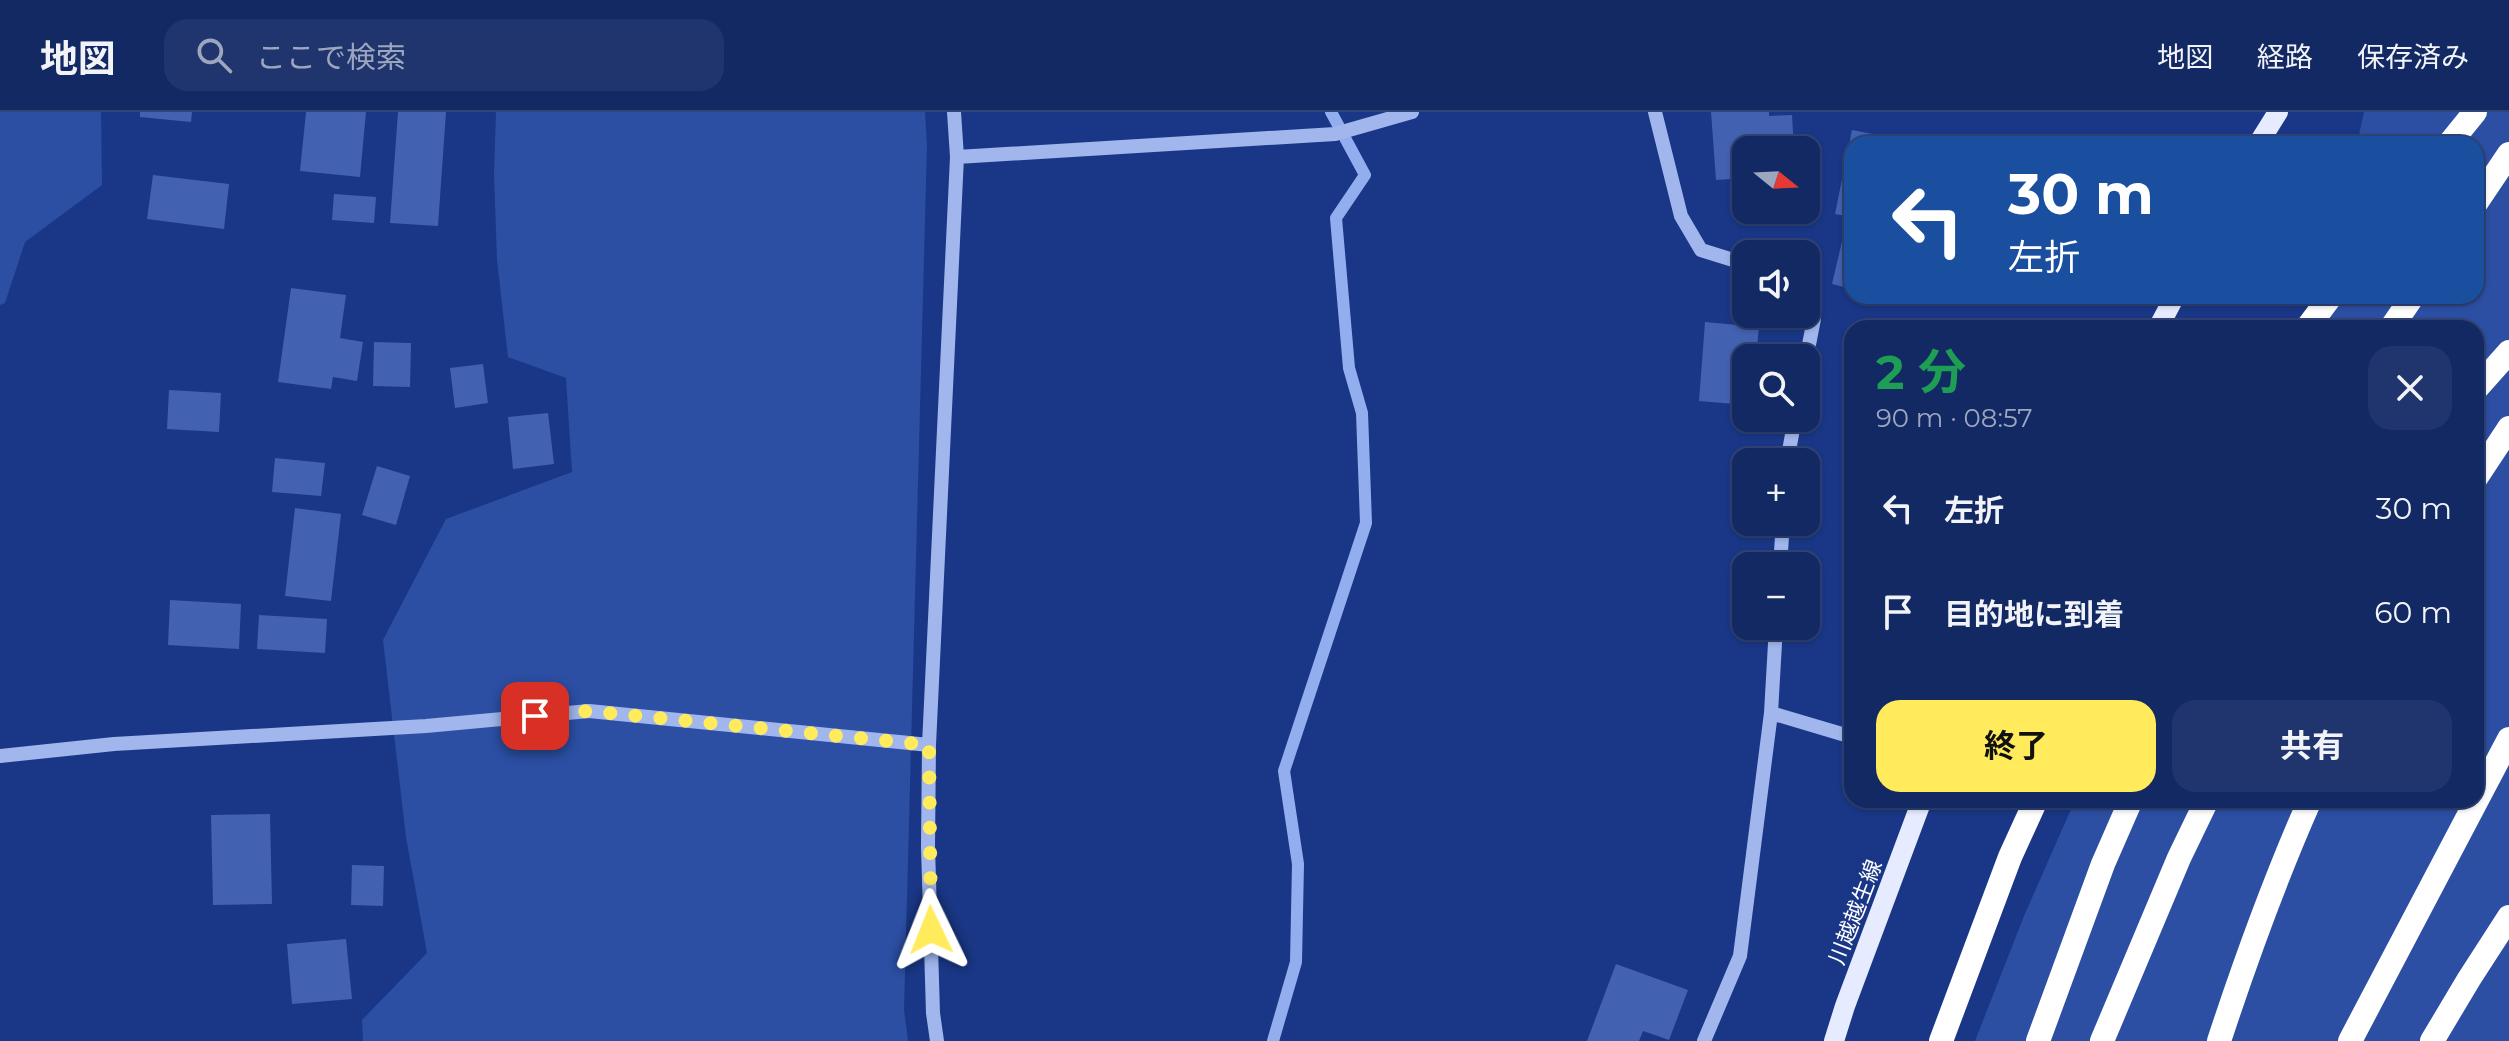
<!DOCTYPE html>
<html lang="ja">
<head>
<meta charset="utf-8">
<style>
	body { margin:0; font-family:Montserrat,"Noto Sans JP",sans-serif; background:#20356d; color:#f1f3f6; height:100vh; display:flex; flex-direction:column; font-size:30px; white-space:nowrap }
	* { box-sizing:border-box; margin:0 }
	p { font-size:26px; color:#9da6bf }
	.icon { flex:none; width:44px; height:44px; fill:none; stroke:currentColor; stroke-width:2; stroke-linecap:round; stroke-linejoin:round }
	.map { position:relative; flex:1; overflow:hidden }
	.details { position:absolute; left:1844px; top:208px; width:640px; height:488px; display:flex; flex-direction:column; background:#132964; border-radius:24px; box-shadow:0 2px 6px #0004,0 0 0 2px #324578 }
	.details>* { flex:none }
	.hud { position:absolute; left:1844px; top:24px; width:640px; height:168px; border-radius:24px; box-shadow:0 2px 6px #0004,0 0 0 2px #324578; background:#1a4fa0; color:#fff; overflow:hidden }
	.needle { width:52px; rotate:108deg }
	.buttons { position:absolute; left:1732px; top:24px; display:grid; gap:16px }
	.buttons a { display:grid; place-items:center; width:88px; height:88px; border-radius:16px; background:#132964; box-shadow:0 2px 6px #0004,0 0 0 2px #324578; font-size:40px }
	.pin { position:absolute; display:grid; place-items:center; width:68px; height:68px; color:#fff; margin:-34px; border-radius:16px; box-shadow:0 4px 12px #0006 }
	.me { position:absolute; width:88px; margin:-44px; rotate:358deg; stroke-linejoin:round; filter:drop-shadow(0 0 6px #0008) }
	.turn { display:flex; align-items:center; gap:28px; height:168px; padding:0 32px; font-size:36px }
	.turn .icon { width:104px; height:104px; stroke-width:2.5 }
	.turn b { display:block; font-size:56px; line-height:68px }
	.round { display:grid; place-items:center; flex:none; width:84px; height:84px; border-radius:24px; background:#20356d }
	.summary { display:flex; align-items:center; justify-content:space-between; height:136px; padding:0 32px }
	h1 { font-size:48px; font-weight:700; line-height:60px; color:#1e9e55 }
	.cta { display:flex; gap:16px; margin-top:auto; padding:16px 32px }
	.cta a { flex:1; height:92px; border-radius:24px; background:#ffeb5c; color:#111; font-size:32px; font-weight:700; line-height:92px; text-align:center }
	.cta a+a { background:#20356d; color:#f1f3f6 }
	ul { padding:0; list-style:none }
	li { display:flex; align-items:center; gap:24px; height:104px; padding:0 32px }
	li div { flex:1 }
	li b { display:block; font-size:30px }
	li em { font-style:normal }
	header { display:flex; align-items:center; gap:48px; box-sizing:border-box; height:112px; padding:0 40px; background:#132964; border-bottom:2px solid #324578 }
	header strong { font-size:38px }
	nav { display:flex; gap:44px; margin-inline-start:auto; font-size:28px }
	.search { width:560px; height:72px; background:#20356d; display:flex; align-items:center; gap:20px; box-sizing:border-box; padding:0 28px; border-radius:24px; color:#9da6bf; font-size:30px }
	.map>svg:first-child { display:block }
</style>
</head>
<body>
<header>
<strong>地図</strong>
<div class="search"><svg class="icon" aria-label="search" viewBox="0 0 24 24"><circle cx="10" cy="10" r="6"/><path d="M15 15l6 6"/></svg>ここで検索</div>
<nav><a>地図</a><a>経路</a><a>保存済み</a></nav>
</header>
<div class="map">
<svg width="2509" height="929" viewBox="0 0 2509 929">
	<rect width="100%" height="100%" fill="#193786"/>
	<!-- green -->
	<path fill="#2c4fa4" d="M0 0H101L102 73 25 130 5 191 0 193Z
		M496 0H925L927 32 904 898 908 929H363L362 908 427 841 406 725 383 528 446 407 572 360 566 266 508 245 497 148 494 62Z
		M2364 0H2509V929H1975L2024 804 2075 688H2476V216H2313L2321 184H2476V32H2357Z"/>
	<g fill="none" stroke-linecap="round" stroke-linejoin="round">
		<!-- stream -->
		<path stroke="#93aeef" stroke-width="12" d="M1273 929 1296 850 1298 752 1284 659 1366 411 1362 301 1349 256 1336 106 1365 63 1331 0"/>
	</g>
	<!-- building -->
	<path fill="#4261b0" d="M140 0H192L191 10 140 5Z
		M306 0H366L360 65 300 59Z
		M398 0H446L438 114 390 111Z
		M1711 0H1769V4L1792 3 1794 38H1746V66L1716 68Z
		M1852 18 1919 31 1852 32V105L1835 102Z
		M153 63 229 72 224 117 147 107Z
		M334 82 376 85 374 111 332 108Z
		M1844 121 1852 122V177L1832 172Z
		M291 176 346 183 340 226 363 230 357 269 333 265 331 277 278 270Z
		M1705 210 1759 215 1756 246H1746V293L1699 289Z
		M374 230 411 231 410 275 373 274Z
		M483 252 488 291 455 296 450 256Z
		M169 278 221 281 219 320 167 317Z
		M548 301 554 352 513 357 508 305Z
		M275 346 325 351 321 384 272 380Z
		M377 354 410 364 396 413 362 403Z
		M295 396 341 402 331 489 285 484Z
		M170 488 241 492 239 537 168 533Z
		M259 503 327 507 325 541 257 537Z
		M270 702 272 792 213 793 211 703Z
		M352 753 384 754 383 794 351 793Z
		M346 827 352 887 292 892 287 832Z
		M1616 852 1688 878 1669 928 1643 919 1639 929H1587Z"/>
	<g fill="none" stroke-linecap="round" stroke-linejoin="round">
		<!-- minor -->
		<path stroke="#a0b6ec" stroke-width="14" d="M1655 0 1681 104 1701 138 1746 152
			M957 45 1335 22 1412 0
			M1806 190 1814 207 1806 248
			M1787 350 1795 306
			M1780 454 1783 410
			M1771 601 1852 625
			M0 644 114 632 426 614 589 599 929 633
			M937 929 933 901 928 735 929 633 957 45 954 0
			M1704 929 1740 844 1771 601 1776 514"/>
		<!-- major -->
		<path stroke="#e6ebff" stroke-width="20" d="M2258 32 2278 0
			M2158 216 2175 184
			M1834 929 1845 894 1922 688"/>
		<!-- highway -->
		<path stroke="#fff" stroke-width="24" d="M2449 32 2475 0
			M2476 91 2509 42
			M2307 216 2331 184
			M2391 216 2413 184
			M2476 277 2509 240
			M2476 366 2509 316
			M1941 929 2010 745 2036 688
			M2038 929 2103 752 2131 688
			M2102 929 2179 746 2207 688
			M2219 929C2246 847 2275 767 2310 688
			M2350 929 2509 627
			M2432 929 2469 867 2509 805"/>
	</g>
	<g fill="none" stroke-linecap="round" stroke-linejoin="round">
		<!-- route -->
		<path stroke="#ffeb5c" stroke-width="14" stroke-dasharray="0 25.2" d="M535 604 589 599 929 633 931 818"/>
	</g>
	<g text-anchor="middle" stroke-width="6" stroke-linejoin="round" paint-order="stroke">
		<!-- street labels -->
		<g font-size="22" fill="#fff" stroke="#193786">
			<text transform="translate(1855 800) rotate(-69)" y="8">川越越生線</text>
		</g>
	</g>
</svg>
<div class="buttons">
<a><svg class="needle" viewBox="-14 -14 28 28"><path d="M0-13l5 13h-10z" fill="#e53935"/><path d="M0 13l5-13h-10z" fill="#9da6bf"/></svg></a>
<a><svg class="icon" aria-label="sound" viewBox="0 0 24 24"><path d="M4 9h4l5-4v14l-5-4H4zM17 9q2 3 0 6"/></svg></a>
<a><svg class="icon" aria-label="search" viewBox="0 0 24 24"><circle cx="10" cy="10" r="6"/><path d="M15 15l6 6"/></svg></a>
<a>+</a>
<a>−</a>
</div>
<div class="pin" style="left:535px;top:604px;background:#d93025"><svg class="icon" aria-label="arrive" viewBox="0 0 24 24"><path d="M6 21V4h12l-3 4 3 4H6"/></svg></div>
<svg class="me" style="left:931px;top:818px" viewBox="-20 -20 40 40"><path d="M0-17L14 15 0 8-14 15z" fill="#ffeb5c" stroke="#fff" stroke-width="4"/></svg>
<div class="hud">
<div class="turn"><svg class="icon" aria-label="left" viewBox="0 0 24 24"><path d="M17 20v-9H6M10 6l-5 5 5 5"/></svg><div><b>30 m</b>左折</div></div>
</div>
<section class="details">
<div class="summary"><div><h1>2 分</h1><p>90 m · 08:57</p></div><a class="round"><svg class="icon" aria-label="close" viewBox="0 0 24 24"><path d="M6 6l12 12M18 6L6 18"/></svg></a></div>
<ul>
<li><svg class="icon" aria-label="left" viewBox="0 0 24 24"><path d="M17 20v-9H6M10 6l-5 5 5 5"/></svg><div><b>左折</b></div><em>30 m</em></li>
<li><svg class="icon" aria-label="arrive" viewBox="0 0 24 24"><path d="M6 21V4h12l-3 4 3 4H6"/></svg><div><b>目的地に到着</b></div><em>60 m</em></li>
</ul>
<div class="cta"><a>終了</a><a>共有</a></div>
</section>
</div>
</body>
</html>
